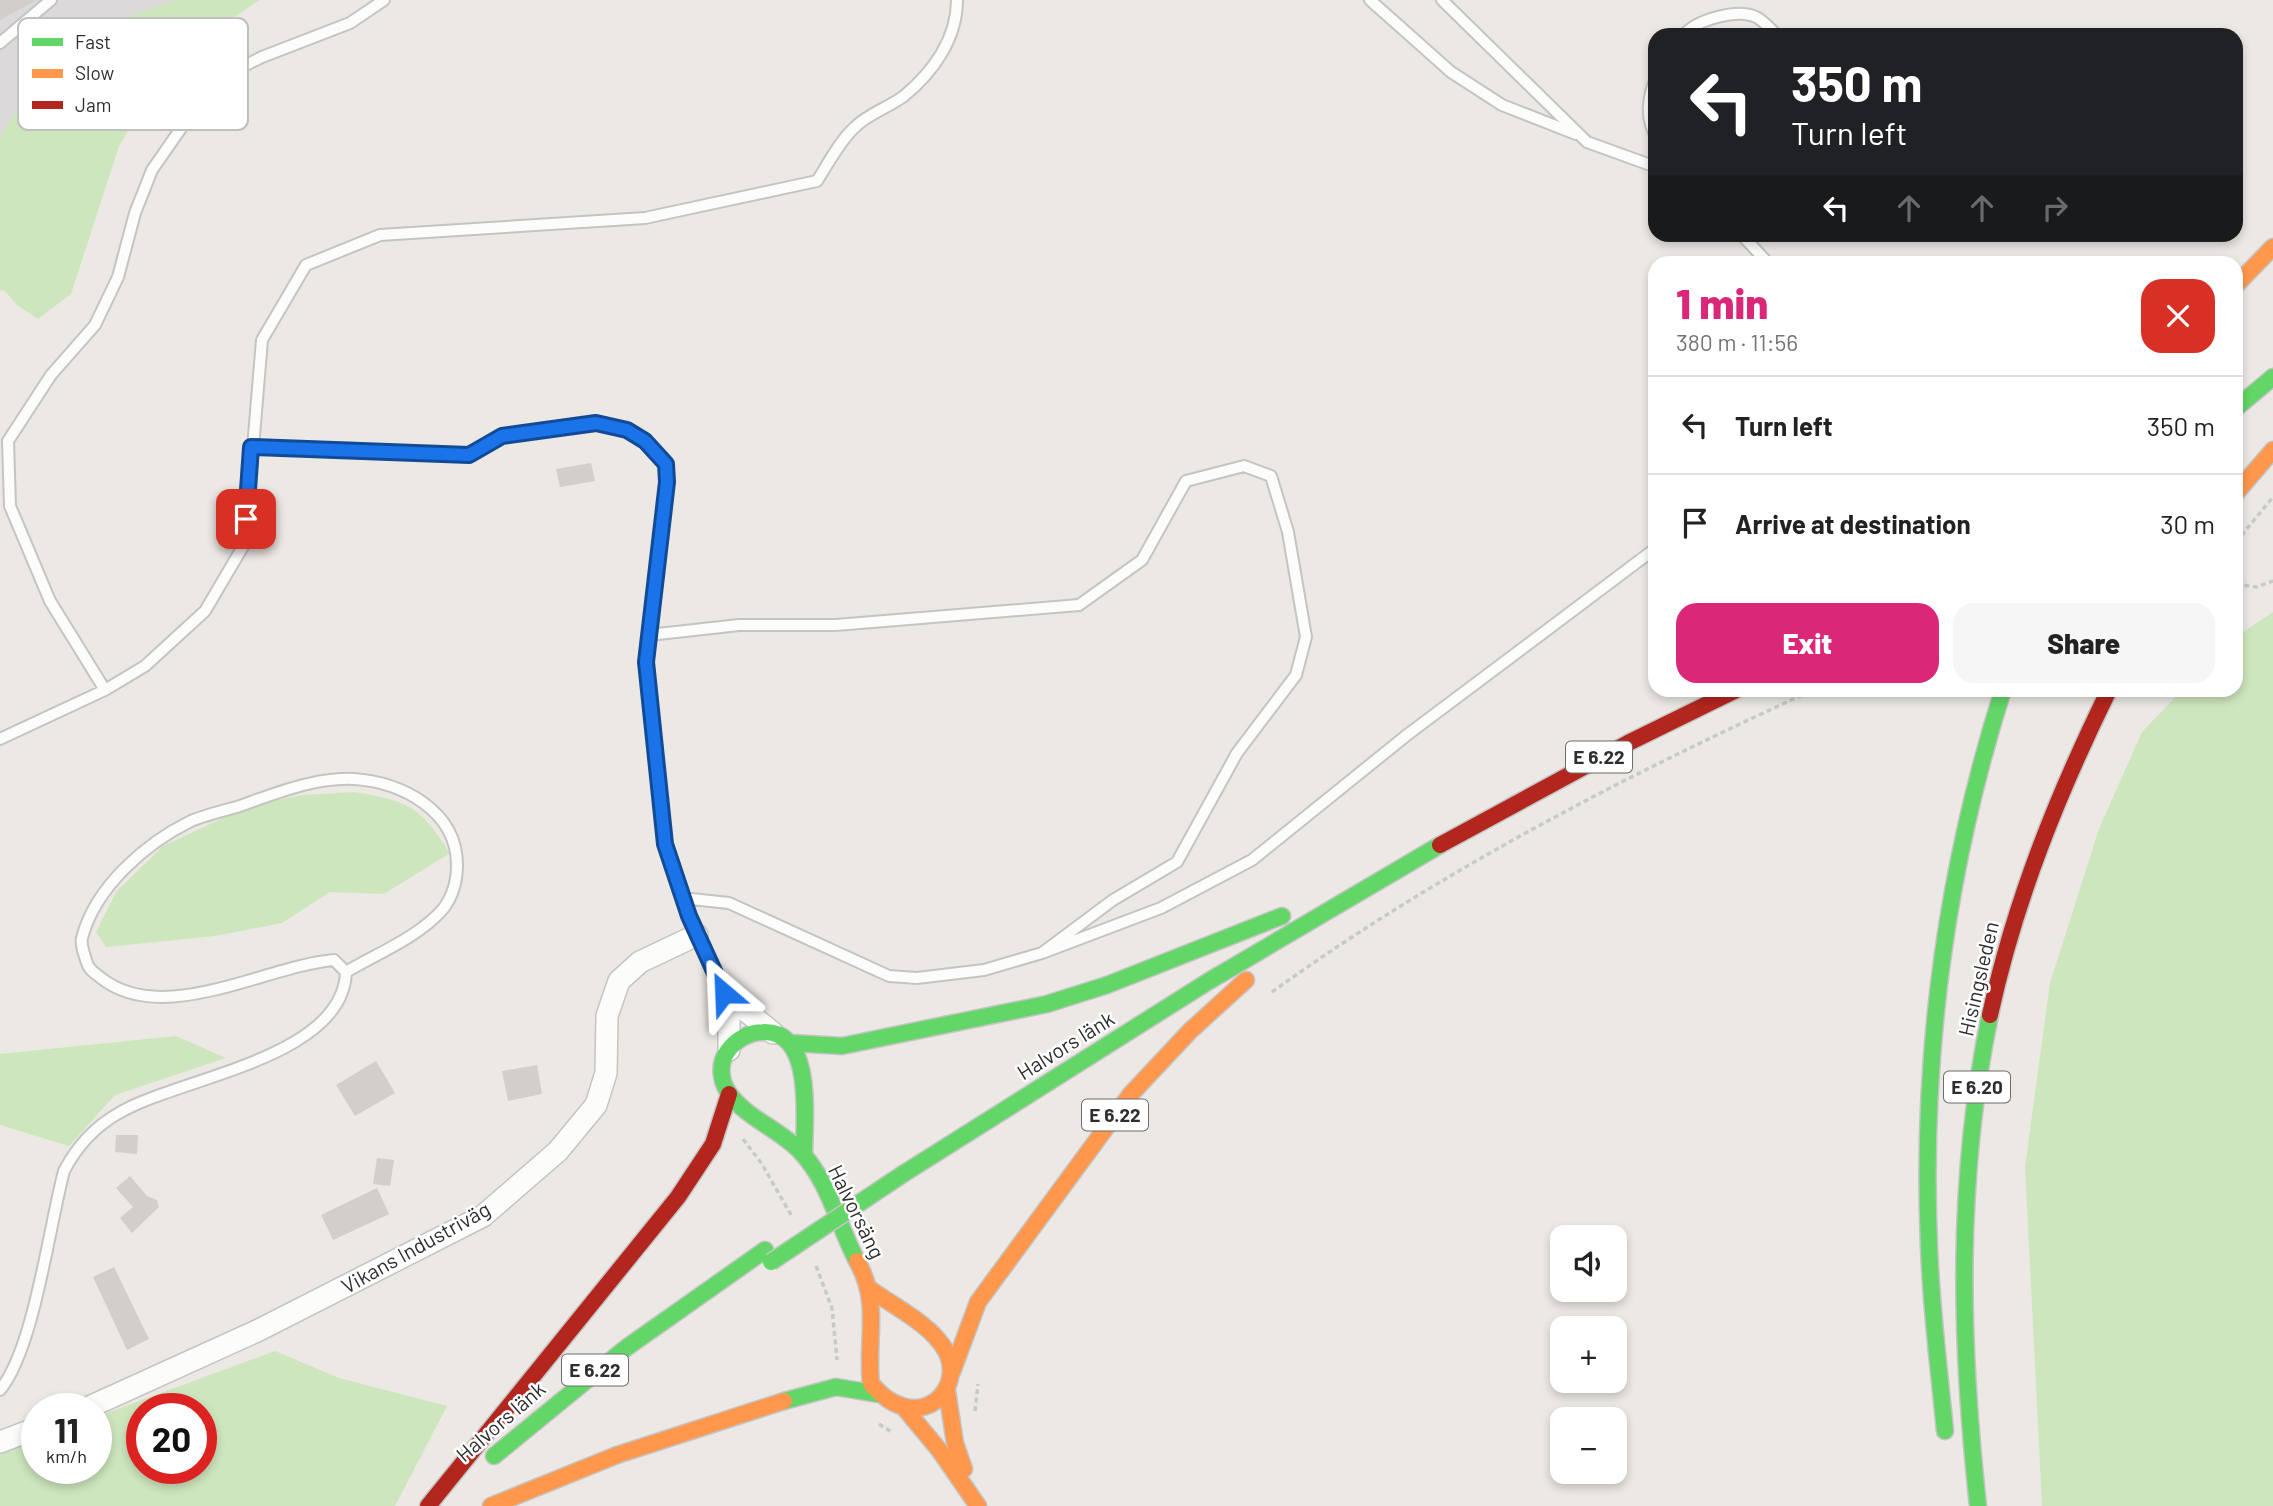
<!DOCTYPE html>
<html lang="en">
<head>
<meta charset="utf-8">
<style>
	body { margin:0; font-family:Barlow,sans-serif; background:#f6f6f6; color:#222; height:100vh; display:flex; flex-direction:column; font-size:26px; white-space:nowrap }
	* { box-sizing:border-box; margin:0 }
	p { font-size:23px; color:#767676 }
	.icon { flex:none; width:38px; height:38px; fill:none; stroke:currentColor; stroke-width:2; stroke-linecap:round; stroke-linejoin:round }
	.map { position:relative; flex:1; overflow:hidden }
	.details { position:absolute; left:1648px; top:256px; width:595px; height:441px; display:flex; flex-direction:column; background:#fff; border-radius:21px; box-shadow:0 4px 10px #0003 }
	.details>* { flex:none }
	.banner { position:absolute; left:1648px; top:28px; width:595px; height:214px; border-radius:21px; box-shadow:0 4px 10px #0003; background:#202124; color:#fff; overflow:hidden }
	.tools { position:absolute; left:1550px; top:1225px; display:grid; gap:14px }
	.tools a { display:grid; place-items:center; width:77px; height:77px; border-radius:14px; background:#fff; box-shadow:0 4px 10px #0003; font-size:35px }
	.speed { position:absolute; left:21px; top:1393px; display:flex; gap:14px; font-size:35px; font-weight:700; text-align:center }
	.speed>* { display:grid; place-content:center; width:91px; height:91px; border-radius:50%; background:#fff; box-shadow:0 4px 10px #0003; line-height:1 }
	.speed small { font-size:18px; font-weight:400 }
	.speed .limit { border:10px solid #d22; background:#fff; color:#111 }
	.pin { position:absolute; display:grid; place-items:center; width:60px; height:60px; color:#fff; margin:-30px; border-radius:14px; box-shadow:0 4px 10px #0006 }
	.me { position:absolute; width:77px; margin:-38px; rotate:334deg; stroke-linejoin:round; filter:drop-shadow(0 0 5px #0008) }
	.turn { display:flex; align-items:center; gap:24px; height:147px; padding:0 28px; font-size:32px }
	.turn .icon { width:91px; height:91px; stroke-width:2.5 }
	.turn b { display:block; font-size:49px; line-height:60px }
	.lanes { display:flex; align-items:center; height:66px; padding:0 28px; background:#0003; justify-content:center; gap:35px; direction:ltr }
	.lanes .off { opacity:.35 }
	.round { display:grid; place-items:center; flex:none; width:74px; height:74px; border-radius:21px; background:#f6f6f6 }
	.head { display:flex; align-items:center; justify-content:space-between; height:119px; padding:0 28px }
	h1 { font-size:42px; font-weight:800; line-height:52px; color:#db2777 }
	.primary-button { display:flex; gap:14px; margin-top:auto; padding:14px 28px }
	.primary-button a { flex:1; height:80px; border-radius:21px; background:#db2777; color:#fff; font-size:28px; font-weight:800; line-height:80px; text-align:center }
	.primary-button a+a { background:#f6f6f6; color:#222 }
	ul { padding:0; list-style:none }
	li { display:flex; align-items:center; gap:21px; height:98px; padding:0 28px; border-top:2px solid #e0e0e0 }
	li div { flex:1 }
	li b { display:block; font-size:26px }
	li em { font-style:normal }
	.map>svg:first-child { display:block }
</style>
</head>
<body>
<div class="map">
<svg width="2273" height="1506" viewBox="0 0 2273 1506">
	<rect width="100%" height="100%" fill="#ece8e4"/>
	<!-- industrial -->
	<path fill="#dcd9db" d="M0 0H176L0 137Z"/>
	<!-- green -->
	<path fill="#cee6be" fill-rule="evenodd" d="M176 0H260L188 47 144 104 119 146 71 294 38 319 18 306 5 291 0 290V137L63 38Z
		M2273 612V1506H2042L2025 1167 2050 983 2099 829 2142 732 2182 690H2236L2237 636Z
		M355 792C410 802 419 805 450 853L384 894 330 892 282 923 215 936 106 947 96 932 116 892 163 846 249 806 301 795Z
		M176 1036 226 1058 115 1095 69 1146 0 1125V1054Z
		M275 1351 339 1378 447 1406 395 1506H0V1453L37 1439V1468H96V1417ZM142 1409H201V1468H142Z"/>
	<!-- building -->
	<path fill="#d1cecb" d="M0 0H37L0 20Z
		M591 463 595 481 560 487 556 469Z
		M376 1061 395 1093 355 1116 336 1085Z
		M537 1065 542 1094 508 1101 502 1071Z
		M116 1135H138L137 1154 115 1152Z
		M377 1158 394 1160 390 1186 373 1184Z
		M130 1176 147 1196 157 1200 159 1207 132 1233 120 1218 133 1207 116 1188Z
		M377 1188 389 1214 333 1240 321 1215Z
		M114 1267 149 1339 127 1350 93 1277Z"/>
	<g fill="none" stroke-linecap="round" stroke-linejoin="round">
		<!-- lane casing -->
		<g stroke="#c5c4c5" stroke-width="14">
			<path id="lane" d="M1370 0 1451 72 1502 105 1576 134
				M1442 0 1587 142 1656 167
				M1684 35C1696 20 1737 8 1756 17 1763 20 1771 30 1777 35
				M0 43 51 0
				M1656 78C1648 96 1645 118 1656 136
				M1741 234 1767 262
				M251 448 469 455 502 436 596 423 627 430 645 441 666 464 667 482 646 662 665 844 682 898 724 993
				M649 635 739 625H836L1079 605 1142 560 1186 481 1244 466 1271 476 1288 532 1306 637 1296 675 1237 753 1177 862 1113 900 1042 953
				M105 690 50 601 10 506 8 441 51 375 95 325 118 277 135 213 152 170 214 81 262 57 350 23 384 0
				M0 739 105 690 145 666 205 611 245 543 262 340 306 265 380 235 645 218 817 181C828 164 839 142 854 128 867 114 888 108 904 96 933 72 957 39 957 0
				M682 898 729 903 889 976 917 978 984 970 1042 953 1161 908 1252 860 1407 735 1656 548
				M0 1390C34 1349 49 1227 64 1171 77 1146 94 1127 119 1113 177 1078 343 1059 346 972L334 960C265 966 163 1027 101 978 95 973 89 970 87 963 85 956 80 945 82 938 95 887 146 843 191 821 205 815 222 811 237 807 274 794 314 777 354 779 402 782 457 811 457 865 457 881 453 896 443 909 419 937 376 954 346 972"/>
		</g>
		<!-- street casing -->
		<g stroke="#c5c4c5" stroke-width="24">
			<path id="street" d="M724 993 773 1033
				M724 993 729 1015V1050
				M85 1409 259 1330 483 1216 558 1151 596 1105 606 1073 607 1016 619 981 640 962 697 935
				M0 1442 37 1428"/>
		</g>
		<!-- fast casing -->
		<g stroke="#c5c4c5" stroke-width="19">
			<path id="fast" d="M2236 408 2273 377
				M792 1043 842 1046 1047 1004 1107 985 1282 916
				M804 1154C804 1121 815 1030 763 1032 749 1032 735 1040 727 1052 719 1064 720 1079 728 1092 745 1118 780 1129 801 1152 829 1182 838 1225 857 1261
				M903 1174 1209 981 1440 845
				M784 1401 836 1387 878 1394
				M1945 1431C1939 1369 1931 1308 1929 1246 1921 1057 1946 870 2003 690
				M494 1456 626 1348 765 1250
				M1978 1506C1960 1341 1956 1178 1990 1015"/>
		</g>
		<!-- slow casing -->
		<g stroke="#c5c4c5" stroke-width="19">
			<path id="slow" d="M2236 285 2273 247
				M2236 493 2273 450
				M857 1261C881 1304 866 1338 871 1384 880 1393 888 1402 902 1406 936 1417 962 1381 946 1351 931 1324 894 1307 870 1289
				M952 1372 978 1302 1130 1095 1190 1031 1246 980
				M947 1391 955 1443 964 1469
				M906 1410 940 1451 978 1506
				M491 1506 617 1455 784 1401"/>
		</g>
		<!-- jam casing -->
		<g stroke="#c5c4c5" stroke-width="19">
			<path id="jam" d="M1440 845 1628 743 1736 690
				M1990 1015C2015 900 2058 794 2109 690
				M428 1506 678 1197 713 1144 729 1094"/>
		</g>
		<!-- path -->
		<path stroke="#c9c9c8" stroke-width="3.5" stroke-dasharray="5 3.5" stroke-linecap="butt" d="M2236 542 2273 497
			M2236 584 2256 587 2273 581
			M1272 992C1440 871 1625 776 1813 690
			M743 1139 762 1164 791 1215
			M816 1266 832 1308 837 1360
			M975 1411 978 1384
			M879 1424 893 1433"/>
		<!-- lane -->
		<use href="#lane" stroke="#fcfcfb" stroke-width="10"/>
		<!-- street -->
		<use href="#street" stroke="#fcfcfb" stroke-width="21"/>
		<!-- fast -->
		<use href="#fast" stroke="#63d668" stroke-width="16"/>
		<!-- slow -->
		<use href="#slow" stroke="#ff974d" stroke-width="16"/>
		<!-- jam -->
		<use href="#jam" stroke="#b3261e" stroke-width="16"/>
		<!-- fast-bridge casing -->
		<g stroke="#c6c5c4" stroke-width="19" stroke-linecap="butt">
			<path id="fast-bridge" d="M771 1262 903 1174"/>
		</g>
		<!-- fast-bridge -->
		<use href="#fast-bridge" stroke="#63d668" stroke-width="16"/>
	</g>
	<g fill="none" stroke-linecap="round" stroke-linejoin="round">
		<!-- route casing -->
		<g stroke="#114b97" stroke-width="18">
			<path id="route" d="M246 519 251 447 469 455 502 436 596 423 627 430 645 441 666 464 667 482 646 662 665 844 689 916 724 993"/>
		</g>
		<!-- route -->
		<use href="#route" stroke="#1a73e8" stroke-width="12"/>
	</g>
	<g text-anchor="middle" stroke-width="5" stroke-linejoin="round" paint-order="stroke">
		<!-- shield labels -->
		<g fill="#fff" stroke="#6d6d6d" stroke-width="2">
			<rect x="1566" y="741.5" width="66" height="31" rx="5"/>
			<rect x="1944" y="1071.5" width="66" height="31" rx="5"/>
			<rect x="1082" y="1099.5" width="66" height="31" rx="5"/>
			<rect x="562" y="1354.5" width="66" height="31" rx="5"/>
		</g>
		<g font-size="19" font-weight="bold" fill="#2e2e2e">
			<text x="1599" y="764">E 6.22</text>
			<text x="1977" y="1094">E 6.20</text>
			<text x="1115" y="1122">E 6.22</text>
			<text x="595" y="1377">E 6.22</text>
		</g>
		<!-- street labels -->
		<g font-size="21" fill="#2e2e2e" stroke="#fff">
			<text transform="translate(1979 979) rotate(-77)" y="7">Hisingsleden</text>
			<text transform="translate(1066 1046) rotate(-32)" y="7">Halvors länk</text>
			<text transform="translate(856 1212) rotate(64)" y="7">Halvorsäng</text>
			<text transform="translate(416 1248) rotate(-29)" y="7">Vikans Industriväg</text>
			<text transform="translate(501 1422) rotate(-41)" y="7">Halvors länk</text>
		</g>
	</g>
	<!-- legend -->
	<rect x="18" y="18" width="230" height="112" rx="10" fill="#fff" stroke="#c0c0c0" stroke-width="2"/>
	<rect x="32" y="38" width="31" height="8" fill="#63d668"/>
	<rect x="32" y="69" width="31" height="9" fill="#ff974d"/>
	<rect x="32" y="101" width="31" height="8" fill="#b3261e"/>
	<g font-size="19" fill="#2e2e2e">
		<text x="75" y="49">Fast</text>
		<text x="75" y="80">Slow</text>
		<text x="75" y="112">Jam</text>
	</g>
</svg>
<div class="tools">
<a><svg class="icon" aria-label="sound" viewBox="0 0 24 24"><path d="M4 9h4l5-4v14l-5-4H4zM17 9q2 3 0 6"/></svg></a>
<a>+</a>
<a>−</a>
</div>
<div class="speed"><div>11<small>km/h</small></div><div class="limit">20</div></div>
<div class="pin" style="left:246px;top:519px;background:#d93025"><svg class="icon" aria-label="arrive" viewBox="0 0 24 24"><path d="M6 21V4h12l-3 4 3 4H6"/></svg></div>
<svg class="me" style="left:724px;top:993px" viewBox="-20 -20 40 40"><path d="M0-17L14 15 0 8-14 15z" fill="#1a73e8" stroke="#fff" stroke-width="4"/></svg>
<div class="banner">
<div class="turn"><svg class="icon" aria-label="left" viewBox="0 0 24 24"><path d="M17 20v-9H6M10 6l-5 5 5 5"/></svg><div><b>350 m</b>Turn left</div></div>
<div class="lanes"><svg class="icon" aria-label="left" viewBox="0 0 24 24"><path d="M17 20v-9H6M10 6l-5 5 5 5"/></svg><svg class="icon off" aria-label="ahead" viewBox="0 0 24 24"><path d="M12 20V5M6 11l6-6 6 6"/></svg><svg class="icon off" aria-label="ahead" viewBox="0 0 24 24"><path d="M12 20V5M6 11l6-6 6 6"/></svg><svg class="icon off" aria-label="right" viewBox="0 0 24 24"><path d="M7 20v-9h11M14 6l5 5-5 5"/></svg></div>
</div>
<section class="details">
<div class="head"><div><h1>1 min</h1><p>380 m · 11:56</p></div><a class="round" style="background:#d93025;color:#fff"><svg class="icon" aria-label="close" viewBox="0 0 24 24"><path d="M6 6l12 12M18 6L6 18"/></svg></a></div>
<ul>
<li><svg class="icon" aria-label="left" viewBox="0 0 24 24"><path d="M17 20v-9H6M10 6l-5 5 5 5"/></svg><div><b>Turn left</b></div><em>350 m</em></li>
<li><svg class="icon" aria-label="arrive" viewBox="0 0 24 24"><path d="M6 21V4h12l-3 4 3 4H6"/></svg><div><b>Arrive at destination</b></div><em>30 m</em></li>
</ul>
<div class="primary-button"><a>Exit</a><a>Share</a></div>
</section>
</div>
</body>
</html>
